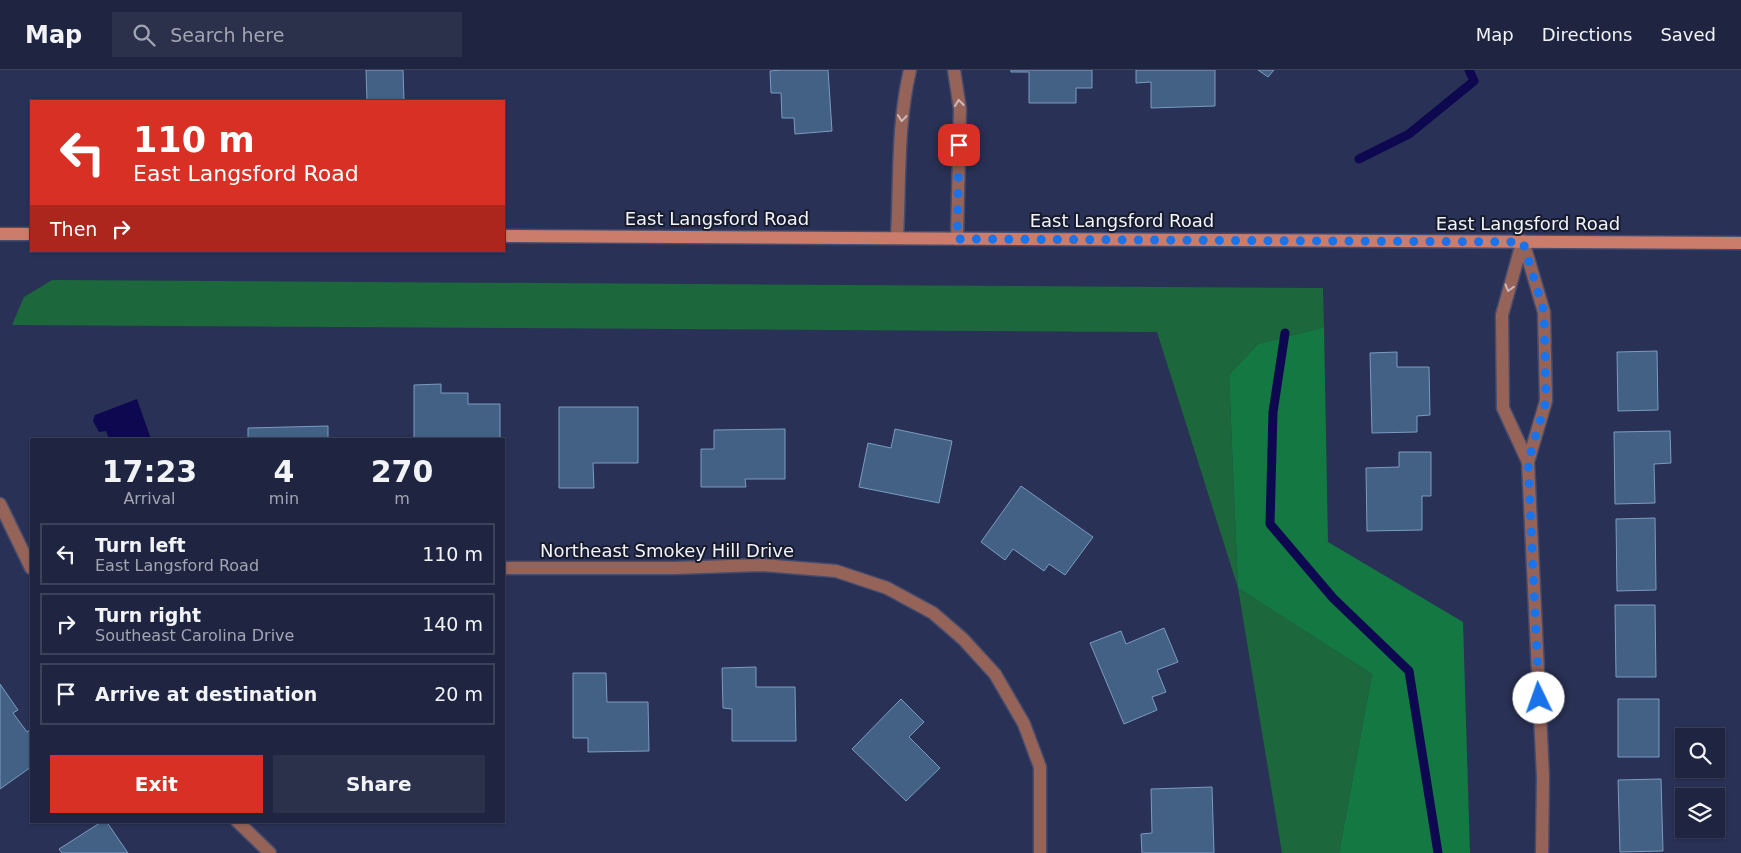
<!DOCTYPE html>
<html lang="en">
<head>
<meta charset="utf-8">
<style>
	body { margin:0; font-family:"DejaVu Sans",sans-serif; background:#2c314b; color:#f1f3f6; height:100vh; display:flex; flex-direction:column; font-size:19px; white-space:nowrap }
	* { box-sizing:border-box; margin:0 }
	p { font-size:16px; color:#a1a5b1 }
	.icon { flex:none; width:28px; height:28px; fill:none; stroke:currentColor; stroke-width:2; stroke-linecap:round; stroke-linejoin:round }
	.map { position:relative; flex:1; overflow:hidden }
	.details { position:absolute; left:30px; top:368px; width:475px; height:385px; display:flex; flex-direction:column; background:#1f2540; border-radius:0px; box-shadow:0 1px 4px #0004,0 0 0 1px #3c4259 }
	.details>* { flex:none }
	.hud { position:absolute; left:30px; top:30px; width:475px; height:152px; border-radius:0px; box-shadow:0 1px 4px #0004,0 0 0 1px #3c4259; background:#d93025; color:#fff; overflow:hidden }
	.tools { position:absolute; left:1675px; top:658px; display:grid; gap:10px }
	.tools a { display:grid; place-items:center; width:50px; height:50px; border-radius:0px; background:#1f2540; box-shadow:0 1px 4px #0004,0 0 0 1px #3c4259; font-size:25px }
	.pin { position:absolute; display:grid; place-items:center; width:42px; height:42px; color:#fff; margin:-21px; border-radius:10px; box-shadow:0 2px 8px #0006 }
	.me { position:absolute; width:55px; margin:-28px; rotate:357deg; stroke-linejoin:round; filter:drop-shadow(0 0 4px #0008) }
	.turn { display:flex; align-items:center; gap:18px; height:105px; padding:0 20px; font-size:22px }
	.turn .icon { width:65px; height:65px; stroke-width:2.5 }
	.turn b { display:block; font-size:35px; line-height:42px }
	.then { display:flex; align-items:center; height:48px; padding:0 20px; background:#0003; gap:10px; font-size:19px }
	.eta { display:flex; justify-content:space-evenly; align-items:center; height:85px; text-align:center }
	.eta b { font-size:30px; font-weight:800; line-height:35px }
	.button { display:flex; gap:10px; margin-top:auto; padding:10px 20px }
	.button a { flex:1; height:58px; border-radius:0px; background:#d93025; color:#fff; font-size:20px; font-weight:800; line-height:58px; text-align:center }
	.button a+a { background:#2c314b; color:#f1f3f6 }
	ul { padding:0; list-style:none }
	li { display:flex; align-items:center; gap:15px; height:62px; margin:0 10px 8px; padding:0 10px; border:2px solid #3c4259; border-radius:0px }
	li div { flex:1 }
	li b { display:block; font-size:19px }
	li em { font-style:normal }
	header { display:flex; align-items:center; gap:30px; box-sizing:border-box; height:70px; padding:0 25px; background:#1f2540; border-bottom:1px solid #3c4259 }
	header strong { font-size:24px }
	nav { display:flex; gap:28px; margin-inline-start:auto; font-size:18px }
	.search { width:350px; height:45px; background:#2c314b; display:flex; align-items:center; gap:12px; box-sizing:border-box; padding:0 18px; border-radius:0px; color:#a1a5b1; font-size:19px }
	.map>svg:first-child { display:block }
</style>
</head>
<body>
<header>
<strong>Map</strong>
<div class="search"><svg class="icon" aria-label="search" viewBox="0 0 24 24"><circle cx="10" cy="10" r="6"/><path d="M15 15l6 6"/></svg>Search here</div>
<nav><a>Map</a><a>Directions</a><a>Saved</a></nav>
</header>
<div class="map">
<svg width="1741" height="783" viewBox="0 0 1741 783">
	<rect width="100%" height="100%" fill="#293156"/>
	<!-- green -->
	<path fill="#1c683c" d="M52 210 1323 218 1324 257 1258 274 1229 305 1238 518 1372 604 1339 783H1282L1238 518 1157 262 12 255 24 227Z"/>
	<!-- forest -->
	<path fill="#147842" d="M1324 257 1328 472 1463 552 1470 783H1339L1372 604 1238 518 1229 305 1258 274Z"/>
	<!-- water -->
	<path fill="#0e0851" d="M137 329 151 369H109L106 361 99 362 93 351 95 345Z"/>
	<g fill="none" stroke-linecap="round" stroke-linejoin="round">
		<!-- stream -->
		<path stroke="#0e0851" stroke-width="9" d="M1359 89 1409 64 1474 11 1469 0
			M1285 263 1273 342 1270 454 1333 528 1409 601 1438 783"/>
	</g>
	<!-- building -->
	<path fill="#436184" stroke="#7b9bc1" d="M366 0H403L404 31H367Z
		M782 0H828L832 61 795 64 794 48H782L781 23H771L770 1Z
		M1011 0H1092V18H1076V33H1029V2H1011Z
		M1136 0H1215V36L1151 38V12L1136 13Z
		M1258 0H1274L1268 7Z
		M1657 281 1658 340 1618 341 1617 282Z
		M1397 282V297H1429L1430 345 1417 346V362L1372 363 1370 283Z
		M441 314V323H468V334H500V369H414V315Z
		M559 337H638V393H593L594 418H559Z
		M328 356V369H248V358Z
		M785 359V409H745L746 417H701V379H714V360Z
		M895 359 952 371 939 433 859 417 868 373 891 378Z
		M1670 361 1671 393 1654 394 1655 433 1615 434 1614 362Z
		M1399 382H1431V426H1422V460L1367 461 1366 398 1399 397Z
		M1021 416 1093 467 1065 505 1049 494 1044 501 1013 479 1005 490 981 472Z
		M1655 448 1656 520 1617 521 1616 449Z
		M1615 535H1655L1656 607H1616Z
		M1164 558 1178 592 1157 600 1166 622 1152 627 1157 640 1124 654 1090 573 1121 561 1126 574Z
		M756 597V617H795L796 671H732V639L723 638 722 598Z
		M573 603H606L607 632H648L649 681 588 682V668H573Z
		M0 614 18 640 13 643 27 662 31 659V697L0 719Z
		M901 629 924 652 909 667 940 698 906 731 852 679Z
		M1618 629H1659V687H1618Z
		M1661 709 1663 781 1620 782 1618 710Z
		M1212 717 1214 783H1142L1141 764 1152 763 1151 719Z
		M103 751H106L128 783H62L59 779Z"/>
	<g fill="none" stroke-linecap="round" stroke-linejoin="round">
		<!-- street casing -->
		<g stroke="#454c6d" stroke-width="15">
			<path id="street" d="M954 0 960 39 957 169
				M897 168C900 111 897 55 910 0
				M1523 171 1544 242 1546 331 1528 392 1543 707 1542 783
				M1522 173 1502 245 1503 338 1528 392
				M0 434 31 498
				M504 498H674L761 495 836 501 887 518 933 543 963 569 995 604 1024 654 1040 697V783
				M237 751 270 783"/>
		</g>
		<!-- secondary casing -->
		<g stroke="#454c6d" stroke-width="15">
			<path id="secondary" d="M0 164H31
				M504 166 1741 173"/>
		</g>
		<!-- street -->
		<use href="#street" stroke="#966358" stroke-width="12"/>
		<!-- secondary -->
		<use href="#secondary" stroke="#cc7c6a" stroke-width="12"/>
	</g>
	<!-- one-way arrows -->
	<defs><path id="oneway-chevron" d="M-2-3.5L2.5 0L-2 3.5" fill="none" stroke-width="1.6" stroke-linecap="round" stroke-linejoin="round" transform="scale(1.25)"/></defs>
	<g stroke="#cdb9bb">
		<use href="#oneway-chevron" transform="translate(959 33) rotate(-97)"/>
		<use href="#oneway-chevron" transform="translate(902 48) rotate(96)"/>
		<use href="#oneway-chevron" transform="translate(1509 218) rotate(106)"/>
	</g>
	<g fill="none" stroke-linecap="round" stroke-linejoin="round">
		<!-- route -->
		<path stroke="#1a73e8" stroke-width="9" stroke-dasharray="0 16.2" d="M959 75 957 169 1523 172 1544 242 1546 331 1528 392 1539 628"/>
	</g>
	<g text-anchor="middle" stroke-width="4" stroke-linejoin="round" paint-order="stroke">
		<!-- street labels -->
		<g font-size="18" fill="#f1f3fd" stroke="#171b2c">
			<text x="717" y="155">East Langsford Road</text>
			<text x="1122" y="157">East Langsford Road</text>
			<text x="1528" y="160">East Langsford Road</text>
			<text x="667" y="487">Northeast Smokey Hill Drive</text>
		</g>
	</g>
</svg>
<div class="tools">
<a><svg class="icon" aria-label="search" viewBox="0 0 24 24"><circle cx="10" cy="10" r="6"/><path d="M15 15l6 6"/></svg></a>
<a><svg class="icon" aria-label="layers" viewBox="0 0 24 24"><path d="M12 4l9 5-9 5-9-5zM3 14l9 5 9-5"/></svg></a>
</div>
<div class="pin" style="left:959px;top:75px;background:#d93025"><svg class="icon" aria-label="arrive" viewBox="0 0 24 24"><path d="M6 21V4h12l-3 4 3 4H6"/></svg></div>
<svg class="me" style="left:1539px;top:628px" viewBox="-20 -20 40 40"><circle r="19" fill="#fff"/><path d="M0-13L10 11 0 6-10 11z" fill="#1a73e8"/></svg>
<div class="hud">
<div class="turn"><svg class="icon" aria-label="left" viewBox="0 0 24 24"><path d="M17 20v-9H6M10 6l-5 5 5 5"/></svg><div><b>110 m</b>East Langsford Road</div></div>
<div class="then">Then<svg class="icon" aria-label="right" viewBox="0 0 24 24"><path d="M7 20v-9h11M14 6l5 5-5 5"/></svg></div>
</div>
<section class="details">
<div class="eta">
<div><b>17:23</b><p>Arrival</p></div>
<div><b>4</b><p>min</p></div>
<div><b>270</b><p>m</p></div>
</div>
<ul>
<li><svg class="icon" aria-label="left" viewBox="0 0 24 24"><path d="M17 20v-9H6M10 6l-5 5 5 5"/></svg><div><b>Turn left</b><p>East Langsford Road</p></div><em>110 m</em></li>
<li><svg class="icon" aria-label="right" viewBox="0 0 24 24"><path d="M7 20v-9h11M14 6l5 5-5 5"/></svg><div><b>Turn right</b><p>Southeast Carolina Drive</p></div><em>140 m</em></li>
<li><svg class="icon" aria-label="arrive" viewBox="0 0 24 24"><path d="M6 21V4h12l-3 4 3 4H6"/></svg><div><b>Arrive at destination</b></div><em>20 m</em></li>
</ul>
<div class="button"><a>Exit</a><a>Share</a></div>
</section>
</div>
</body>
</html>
